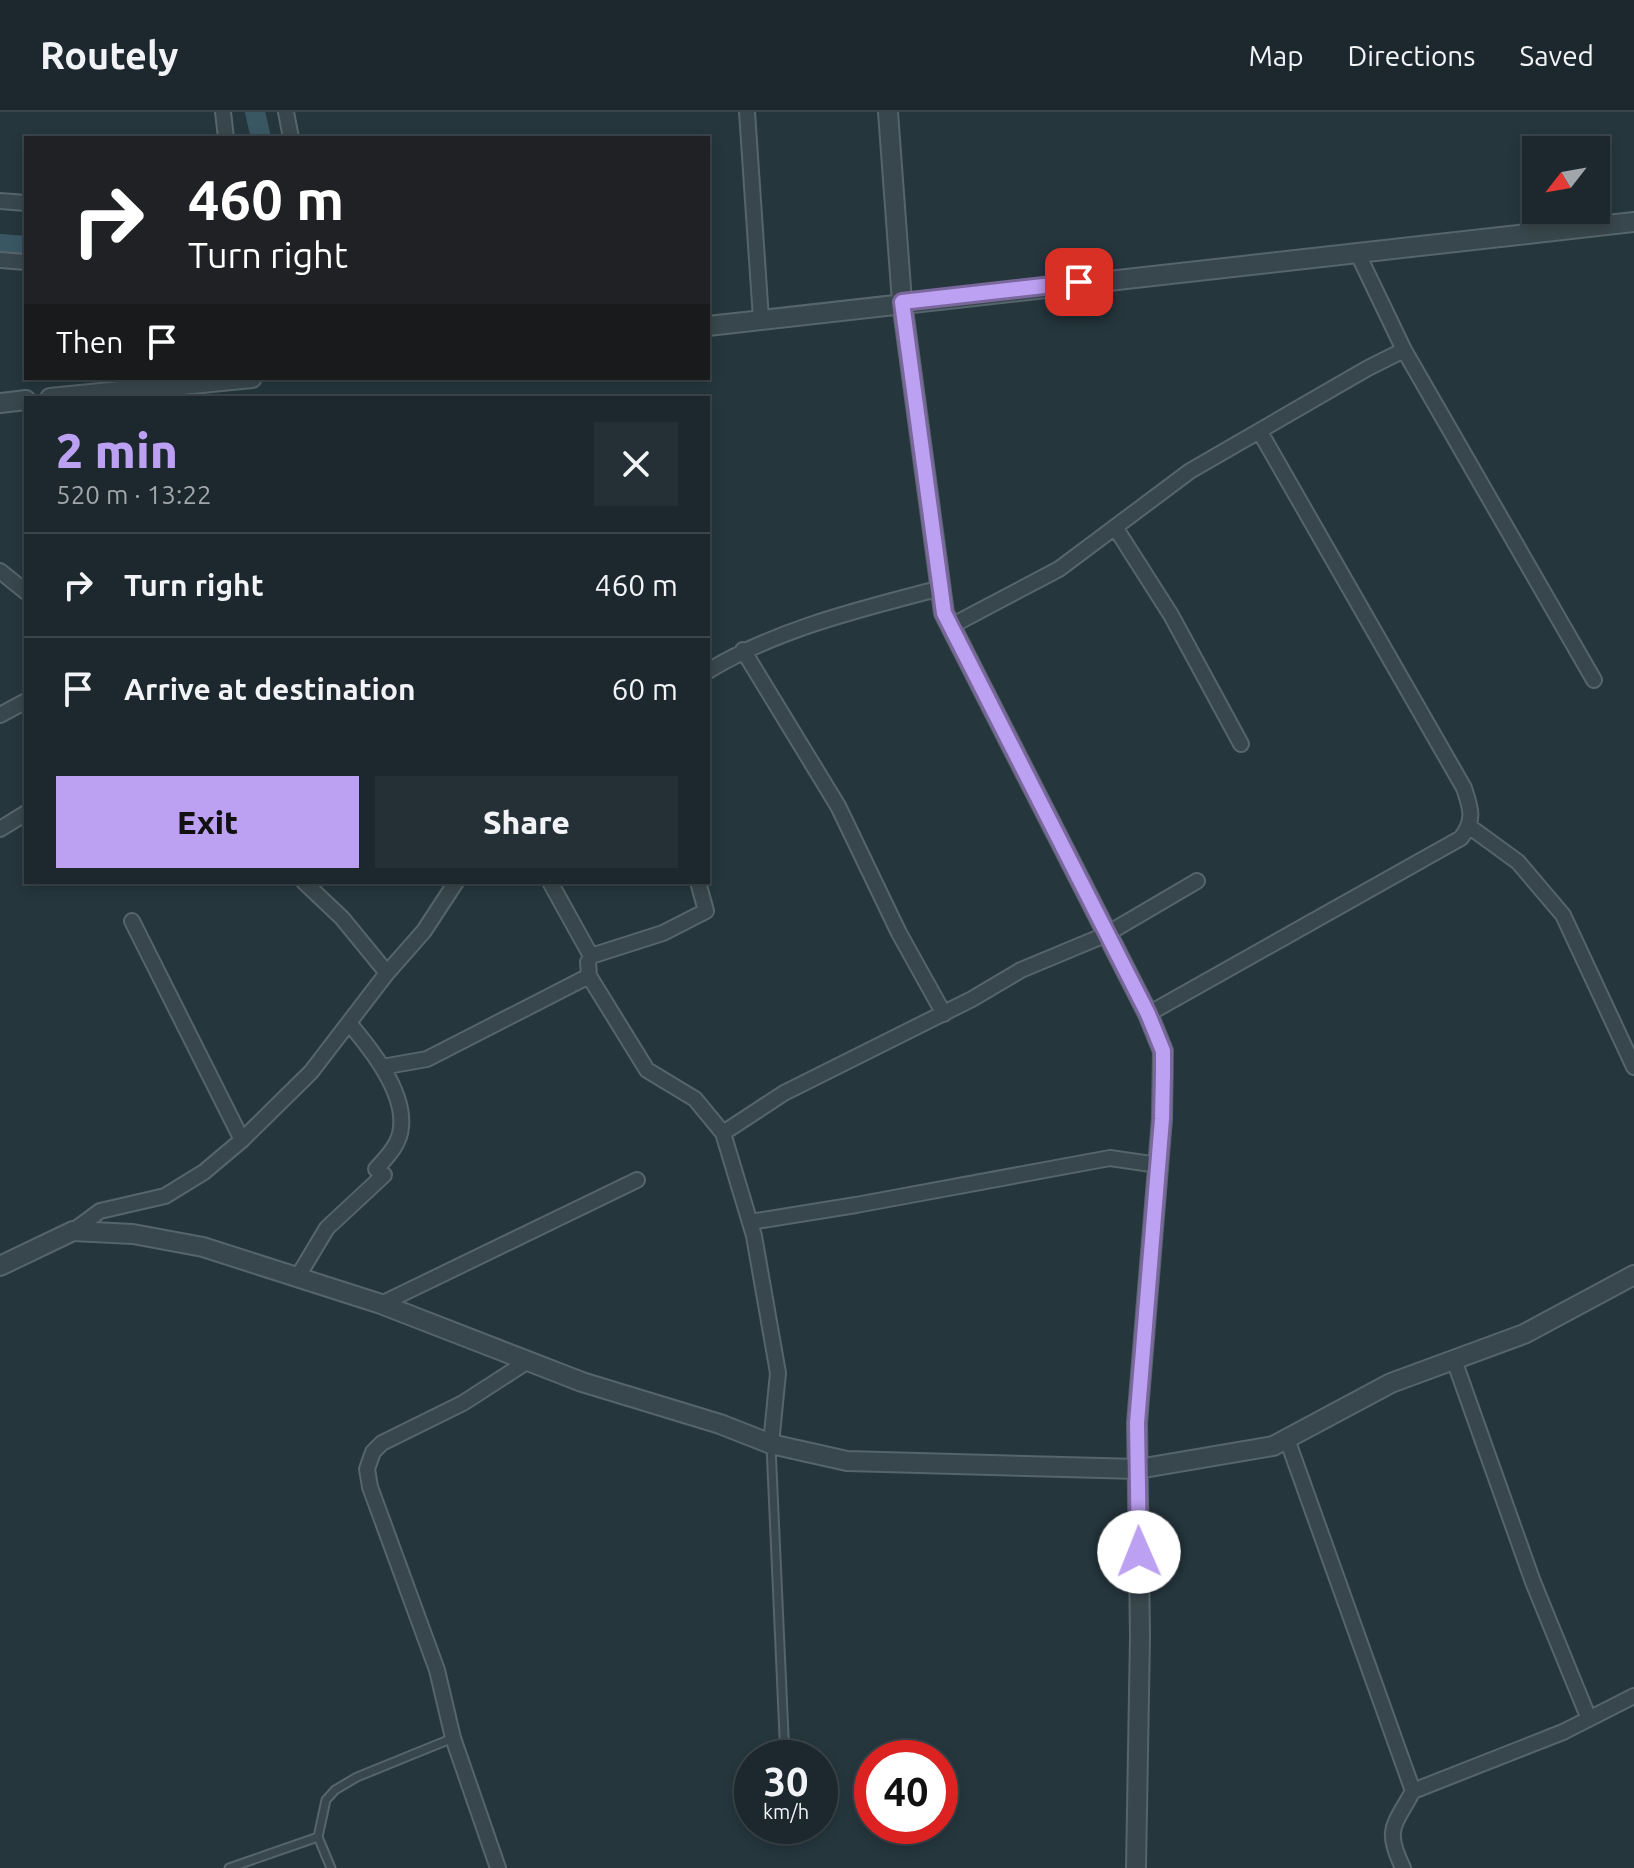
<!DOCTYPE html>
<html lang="en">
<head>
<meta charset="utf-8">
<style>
	body { margin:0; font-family:Ubuntu,sans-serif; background:#253036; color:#f1f3f6; height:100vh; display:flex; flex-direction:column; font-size:30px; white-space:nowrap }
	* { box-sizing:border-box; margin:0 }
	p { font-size:26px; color:#a0a6aa }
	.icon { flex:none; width:44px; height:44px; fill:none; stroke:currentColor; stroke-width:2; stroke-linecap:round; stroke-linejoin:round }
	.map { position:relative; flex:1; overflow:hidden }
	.details { position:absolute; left:24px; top:284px; width:686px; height:488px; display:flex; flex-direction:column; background:#1c282e; border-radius:0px; box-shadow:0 4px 12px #0003,0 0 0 2px #3a444a }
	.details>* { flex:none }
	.banner { position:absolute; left:24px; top:24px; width:686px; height:244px; border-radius:0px; box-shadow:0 4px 12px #0003,0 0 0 2px #3a444a; background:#202124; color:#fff; overflow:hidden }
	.needle { width:52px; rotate:239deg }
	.controls { position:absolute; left:1522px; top:24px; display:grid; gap:16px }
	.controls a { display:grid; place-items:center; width:88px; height:88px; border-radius:0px; background:#1c282e; box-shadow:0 4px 12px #0003,0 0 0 2px #3a444a; font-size:40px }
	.speed { position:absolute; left:734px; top:1628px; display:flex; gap:16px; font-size:40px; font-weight:700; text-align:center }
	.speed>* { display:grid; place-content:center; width:104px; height:104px; border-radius:50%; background:#1c282e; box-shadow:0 4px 12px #0003,0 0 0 2px #3a444a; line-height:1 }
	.speed small { font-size:20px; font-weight:400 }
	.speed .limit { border:12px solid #d22; background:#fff; color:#111 }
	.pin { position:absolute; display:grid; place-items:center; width:68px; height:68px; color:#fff; margin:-34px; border-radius:16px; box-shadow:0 4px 12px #0006 }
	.me { position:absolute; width:88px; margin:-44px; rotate:359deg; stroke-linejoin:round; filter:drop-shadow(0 0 6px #0008) }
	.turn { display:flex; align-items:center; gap:28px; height:168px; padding:0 32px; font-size:36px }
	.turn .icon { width:104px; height:104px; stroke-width:2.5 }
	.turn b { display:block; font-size:56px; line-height:68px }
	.then { display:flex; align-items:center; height:76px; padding:0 32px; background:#0003; gap:16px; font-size:30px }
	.round { display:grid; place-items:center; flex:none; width:84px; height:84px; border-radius:0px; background:#253036 }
	.summary { display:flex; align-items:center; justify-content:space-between; height:136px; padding:0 32px }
	h1 { font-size:48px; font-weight:800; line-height:60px; color:#bca0f2 }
	.primary-button { display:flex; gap:16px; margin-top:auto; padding:16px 32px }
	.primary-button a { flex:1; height:92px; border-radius:0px; background:#bca0f2; color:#111; font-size:32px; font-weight:800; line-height:92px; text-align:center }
	.primary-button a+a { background:#253036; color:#f1f3f6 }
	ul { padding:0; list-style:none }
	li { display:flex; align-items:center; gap:24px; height:104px; padding:0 32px; border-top:2px solid #3a444a }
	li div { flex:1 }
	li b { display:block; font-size:30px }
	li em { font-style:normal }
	header { display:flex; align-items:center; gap:48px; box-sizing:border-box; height:112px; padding:0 40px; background:#1c282e; border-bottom:2px solid #3a444a }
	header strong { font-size:38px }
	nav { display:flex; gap:44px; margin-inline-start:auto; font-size:28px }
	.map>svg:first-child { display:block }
</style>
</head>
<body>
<header>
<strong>Routely</strong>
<nav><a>Map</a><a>Directions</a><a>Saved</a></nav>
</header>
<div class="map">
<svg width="1634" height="1756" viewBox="0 0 1634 1756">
	<rect width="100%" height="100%" fill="#25363d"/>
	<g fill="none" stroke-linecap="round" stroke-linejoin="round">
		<!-- canal -->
		<path stroke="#395763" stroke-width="20" d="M255 0 261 26
			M0 132 26 134"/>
		<!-- service casing -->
		<g stroke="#56646b" stroke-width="11">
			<path id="service" d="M771 1334 785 1646
				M229 1756 318 1725
				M331 1756 318 1725 326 1688 335 1678 357 1665 453 1626"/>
		</g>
		<!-- minor casing -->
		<g stroke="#56646b" stroke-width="18">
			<path id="minor" d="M223 0 226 26
				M286 0 291 26
				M747 0 761 207
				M0 89 26 91
				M1357 140 1404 238 1594 568
				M0 148 26 150
				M1115 415 1171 503 1241 632
				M0 459 26 480
				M951 514 1059 457 1190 359 1368 256 1404 238
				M743 538 838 694 899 821 944 902
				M708 559C779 516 862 497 941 476
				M0 603 26 589
				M1470 715 1518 750 1563 803 1634 955
				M0 717 26 701
				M304 770 342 806 387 861
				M550 770 591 844
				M698 770 706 799 663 821 591 844 588 850 589 864 647 958 695 987 723 1021 754 1124 778 1261 771 1332
				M132 809 242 1028
				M1148 902 1461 726C1475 708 1471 697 1464 676L1260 320
				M349 911C370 936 405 979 401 1015 400 1032 387 1045 376 1057
				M382 955 427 947 589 864
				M723 1021 784 981 972 887 1021 858 1105 823 1197 769
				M750 1110 856 1093 1110 1046 1158 1053
				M73 1119 100 1099 165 1084 204 1060 242 1028 311 960 387 861 424 819 456 770
				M297 1166 327 1116 384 1063
				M381 1192 637 1068
				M1454 1248 1533 1470 1589 1607
				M1287 1327 1413 1679 1563 1620 1634 1584
				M498 1756 453 1626 437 1558 370 1375 367 1357 373 1340 382 1331 463 1291 528 1249
				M1403 1756C1384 1717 1394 1714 1413 1679"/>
		</g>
		<!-- tertiary casing -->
		<g stroke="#56646b" stroke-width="22">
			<path id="tertiary" d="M888 0 902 190 944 501 1148 902 1163 939 1162 1007 1137 1311 1140 1524 1136 1756
				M708 214 1634 110
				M50 286 252 266
				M0 291 26 288
				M0 1154 73 1119 133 1122 203 1135 381 1192 582 1270 720 1312 771 1332 847 1349 1138 1357 1273 1334 1391 1271 1524 1222 1634 1163"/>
		</g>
		<!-- service -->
		<use href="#service" stroke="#38474d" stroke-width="7"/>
		<!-- minor -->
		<use href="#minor" stroke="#38474d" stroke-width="14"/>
		<!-- tertiary -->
		<use href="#tertiary" stroke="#38474d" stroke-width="18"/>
	</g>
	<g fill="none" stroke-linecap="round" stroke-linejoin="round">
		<!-- route casing -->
		<g stroke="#7a689d" stroke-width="20">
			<path id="route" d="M1079 170 902 190 944 501 1148 902 1163 939V962L1162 1007 1137 1311 1139 1440"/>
		</g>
		<!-- route -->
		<use href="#route" stroke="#bca0f2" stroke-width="14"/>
	</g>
</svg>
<div class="controls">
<a><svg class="needle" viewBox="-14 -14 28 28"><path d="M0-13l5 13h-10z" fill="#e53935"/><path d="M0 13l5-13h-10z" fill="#a0a6aa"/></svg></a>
</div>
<div class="speed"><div>30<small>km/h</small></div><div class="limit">40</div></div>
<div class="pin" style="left:1079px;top:170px;background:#d93025"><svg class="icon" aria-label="arrive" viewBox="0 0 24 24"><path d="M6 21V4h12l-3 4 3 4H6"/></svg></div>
<svg class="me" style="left:1139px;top:1440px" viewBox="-20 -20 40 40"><circle r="19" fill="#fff"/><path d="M0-13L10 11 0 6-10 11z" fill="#bca0f2"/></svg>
<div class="banner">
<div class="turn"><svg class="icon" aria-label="right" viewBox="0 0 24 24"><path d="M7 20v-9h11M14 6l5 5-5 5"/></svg><div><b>460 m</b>Turn right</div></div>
<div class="then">Then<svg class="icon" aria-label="arrive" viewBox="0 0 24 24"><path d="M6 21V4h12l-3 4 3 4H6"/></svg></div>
</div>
<section class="details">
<div class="summary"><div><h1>2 min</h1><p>520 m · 13:22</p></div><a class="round"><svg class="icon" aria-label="close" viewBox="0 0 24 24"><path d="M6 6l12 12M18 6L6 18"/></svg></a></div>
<ul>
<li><svg class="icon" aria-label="right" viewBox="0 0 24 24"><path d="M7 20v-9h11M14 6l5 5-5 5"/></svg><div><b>Turn right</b></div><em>460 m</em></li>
<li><svg class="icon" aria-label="arrive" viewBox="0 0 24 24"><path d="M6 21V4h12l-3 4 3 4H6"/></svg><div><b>Arrive at destination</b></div><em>60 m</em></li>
</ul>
<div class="primary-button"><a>Exit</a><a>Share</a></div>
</section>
</div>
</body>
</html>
